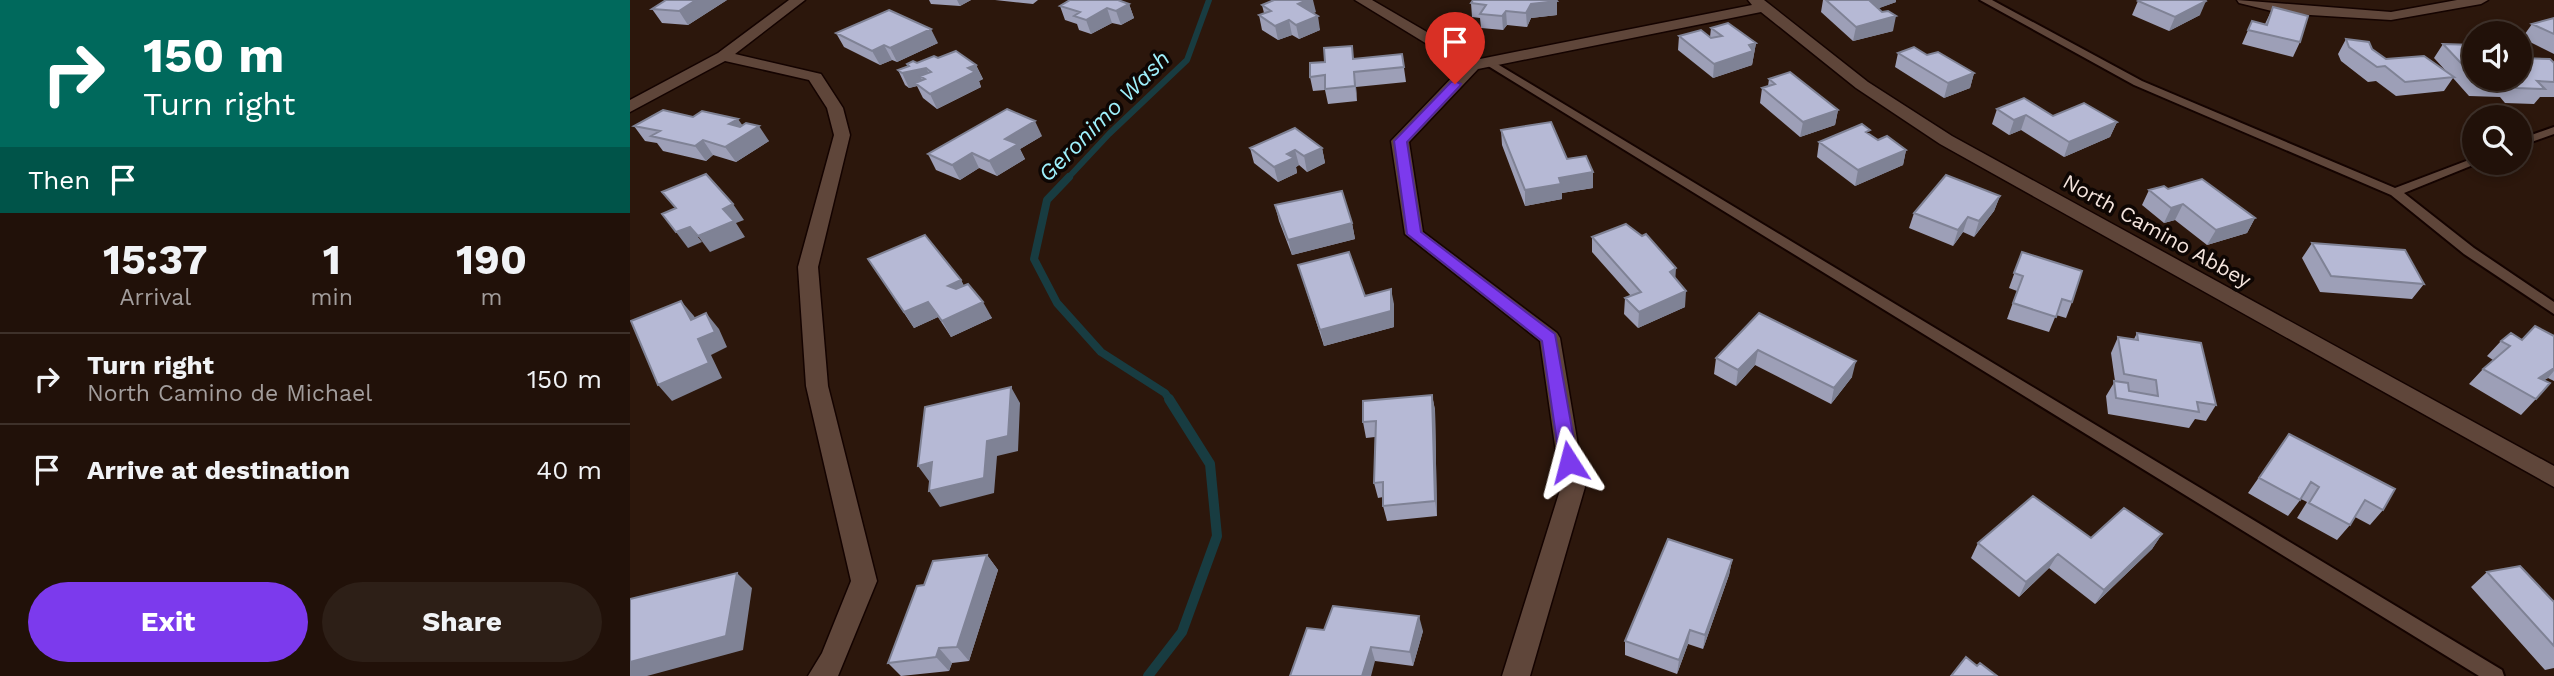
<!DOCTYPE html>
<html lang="en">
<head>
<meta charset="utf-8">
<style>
	body { margin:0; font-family:"Work Sans",sans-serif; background:#2d1f17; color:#f1f3f6; height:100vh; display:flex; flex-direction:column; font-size:26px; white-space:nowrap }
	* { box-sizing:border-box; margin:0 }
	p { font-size:23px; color:#a29d9c }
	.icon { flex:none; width:38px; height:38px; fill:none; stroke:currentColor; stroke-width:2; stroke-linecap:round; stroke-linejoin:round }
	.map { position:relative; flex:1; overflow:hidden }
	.drawer { display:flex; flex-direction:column; background:#211109; width:630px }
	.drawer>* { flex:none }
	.guide { background:#00695c; color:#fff; overflow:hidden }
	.controls { position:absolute; left:1832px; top:21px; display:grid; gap:14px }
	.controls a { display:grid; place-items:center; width:70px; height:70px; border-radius:50%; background:#211109; box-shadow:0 4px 10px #0003,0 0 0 2px #3e312a; font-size:35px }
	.pin { position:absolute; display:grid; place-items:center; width:60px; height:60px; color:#fff; margin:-72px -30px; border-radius:50% 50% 50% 0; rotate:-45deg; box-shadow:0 0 7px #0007 }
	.pin .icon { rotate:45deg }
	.me { position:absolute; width:77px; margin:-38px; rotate:351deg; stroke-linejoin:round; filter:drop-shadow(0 0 5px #0008) }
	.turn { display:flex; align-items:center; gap:24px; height:147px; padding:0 28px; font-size:32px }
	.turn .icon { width:91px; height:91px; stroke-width:2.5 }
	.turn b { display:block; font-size:49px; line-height:60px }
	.then { display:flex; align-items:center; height:66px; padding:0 28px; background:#0003; gap:14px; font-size:26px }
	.eta { display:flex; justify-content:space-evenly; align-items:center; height:119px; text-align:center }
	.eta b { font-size:42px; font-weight:700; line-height:49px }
	.action { display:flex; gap:14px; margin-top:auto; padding:14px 28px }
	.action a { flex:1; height:80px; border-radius:42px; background:#7c3aed; color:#fff; font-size:28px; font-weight:700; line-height:80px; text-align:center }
	.action a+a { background:#2d1f17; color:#f1f3f6 }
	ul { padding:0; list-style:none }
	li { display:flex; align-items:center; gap:21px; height:91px; padding:0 28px; border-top:2px solid #3e312a }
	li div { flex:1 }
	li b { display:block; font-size:26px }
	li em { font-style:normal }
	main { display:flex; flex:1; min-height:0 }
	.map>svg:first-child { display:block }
</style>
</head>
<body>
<main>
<section class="drawer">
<div class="guide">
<div class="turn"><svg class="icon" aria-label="right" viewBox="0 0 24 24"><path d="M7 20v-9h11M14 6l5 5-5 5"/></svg><div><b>150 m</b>Turn right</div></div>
<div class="then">Then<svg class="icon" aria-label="arrive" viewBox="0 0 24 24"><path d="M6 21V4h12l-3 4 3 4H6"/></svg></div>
</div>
<div class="eta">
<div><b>15:37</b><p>Arrival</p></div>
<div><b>1</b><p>min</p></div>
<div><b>190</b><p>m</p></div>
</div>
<ul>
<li><svg class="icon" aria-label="right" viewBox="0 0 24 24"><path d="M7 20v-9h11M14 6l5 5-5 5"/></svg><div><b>Turn right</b><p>North Camino de Michael</p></div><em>150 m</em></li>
<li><svg class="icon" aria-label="arrive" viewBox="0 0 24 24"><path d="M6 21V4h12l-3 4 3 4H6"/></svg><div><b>Arrive at destination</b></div><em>40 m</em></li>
</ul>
<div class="action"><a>Exit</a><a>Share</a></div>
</section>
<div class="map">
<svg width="1924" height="676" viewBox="0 0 1924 676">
	<rect width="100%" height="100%" fill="#2c170c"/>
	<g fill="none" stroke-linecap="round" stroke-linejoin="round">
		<!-- stream-far2 -->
		<path stroke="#183c41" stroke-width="6" d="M437 179 479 134 557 60 579 0"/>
		<!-- stream-far1 -->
		<path stroke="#183c41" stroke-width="8" d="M439 177 417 200 404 259 427 303 471 352 535 393 540 400"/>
		<!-- stream -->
		<path stroke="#183c41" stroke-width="10" d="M518 676 552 632 587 536 580 464 539 399"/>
		<!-- service casing -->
		<g stroke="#140300" stroke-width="4">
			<path id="service" d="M1350 0H1362L1512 81 1765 188 1844 158V163H1848L1774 193 1844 248 1924 302V314L1834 254 1761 195 1504 85Z
				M859 59 1872 670 1874 676H1849L855 64 854 62Z
				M1924 127V134L1890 146V139Z"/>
		</g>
		<!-- minor casing -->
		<g stroke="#140300" stroke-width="3">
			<path id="minor" d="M159 0H175L105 54 191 74 213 108 220 135 188 267 198 386 247 581 208 676H178L192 653 221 581 176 386 168 267 204 135 197 108 179 80 95 61 0 112V100L88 53Z
				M725 0H742L845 60 1122 5 1118 0H1134L1238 82 1322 136 1924 466V487L1310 144 1226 88 1131 12 848 69 779 142 793 232 927 333 930 338 955 487 900 676H872L931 487 910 341 775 234 761 141 833 66Z
				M1607 0 1761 12 1827 0H1858L1851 4 1761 20 1650 13 1609 3Z"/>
		</g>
		<!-- service -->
		<use href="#service" fill="#5f463a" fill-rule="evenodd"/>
		<!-- minor -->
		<use href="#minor" fill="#5f463a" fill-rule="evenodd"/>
	</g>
	<!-- wall -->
	<path fill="#9d9fb7" d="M97 0 58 25 32 23 22 9Z
		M299 0H341L330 6 301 4Z
		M365 0H408L403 4Z
		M1193 0H1266V2L1249 8 1263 31 1223 41 1191 12Z
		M1508 1 1570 15 1539 31 1502 15Z
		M841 3 927 15 901 18 897 27 877 25 873 30 851 28 850 18 842 17Z
		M499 4 504 18 491 25 482 23 461 34 449 30 447 24 435 20 430 6Z
		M632 5 686 12 682 13 690 30 669 39 662 35 648 40 632 30 629 15 634 13Z
		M1643 7 1670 42 1663 57 1612 44 1622 21 1635 24Z
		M1924 18V54L1892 38 1902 24Z
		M1081 28 1126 43 1122 65 1083 78 1048 50 1049 36 1080 37Z
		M206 33 308 43 267 62 262 60 250 65 214 47Z
		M1716 39 1742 49 1756 59 1816 71 1804 58 1813 44 1844 45V79H1890L1924 63V97H1910L1904 104 1875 103 1870 97 1839 96 1823 78 1814 91 1766 96 1746 81 1738 82 1711 61 1708 54Z
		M1268 53 1297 55 1344 73 1340 88 1314 98 1265 67Z
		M772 54 776 82 726 87 727 101 698 104 695 90 683 91 680 77 724 59Z
		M308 58 346 65 353 79 349 81 351 87 307 109 293 98 287 86 279 88 275 85 268 70 278 66 277 64 287 63Z
		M1139 79 1208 110 1205 125 1170 137 1130 103 1132 88 1138 86Z
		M1367 109 1423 116 1487 122 1480 137 1434 157 1391 130 1379 135 1362 124Z
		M63 117 112 125 139 141 106 162 83 155 76 161 33 151 27 143 15 141 4 126Z
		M871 130 937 159 963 188 932 193V199L895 206 872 145Z
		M1239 134 1248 140 1276 150 1273 165 1225 186 1187 157 1189 142Z
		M412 136 390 149 395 159 367 176 349 168 330 180 306 170 298 154Z
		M620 148H692L695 163 677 172 669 165 666 167 667 173 648 182 624 163Z
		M1519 190 1625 218 1617 233 1577 245 1545 220 1534 223 1512 205Z
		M1370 196 1364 211 1344 237 1333 232 1323 246 1279 228 1284 213Z
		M645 205 722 223 725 239 662 255 649 221Z
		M962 237 1045 278 1055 307 1008 328 994 314 995 298 1001 296 962 252Z
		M1682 243 1794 284 1782 299 1690 292 1672 258Z
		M1392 252 1442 302 1436 318 1426 315 1419 332 1377 319 1387 291 1379 288Z
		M238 259 331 280 334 286 362 318 321 337 308 317 284 328Z
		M668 265 735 296 764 304V327L694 346Z
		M1129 313 1222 377 1201 404 1125 365 1106 386 1084 374 1086 358Z
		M1507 333 1586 405 1576 421 1565 419 1559 428 1478 414 1476 396 1485 381 1481 353 1488 337 1504 339Z
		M1924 336V381L1918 378 1914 380 1906 399 1891 415 1839 384 1853 369 1863 360 1857 356 1871 341 1892 340Z
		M802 395 805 410 807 516 757 521 753 506V497L748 498 744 483 745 437 736 438 733 422Z
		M1659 434 1753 510 1740 525 1725 517 1720 525 1707 540 1667 518 1677 502 1671 499 1658 516 1618 493Z
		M1532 534 1522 549 1465 604 1419 568 1389 597 1341 558 1348 543Z
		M357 555 368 570 339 661 322 663 319 671 271 676 258 663Z
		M1102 560 1099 575 1073 649 1058 644 1047 674 995 655V641Z
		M1857 572 1924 602V668L1915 670 1841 587Z
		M694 630 793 631 783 666 745 661Z"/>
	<!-- shaded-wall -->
	<path fill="#7f8295" d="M66 0H97L58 25 49 11Z
		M327 0H341L330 6Z
		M677 0H683L686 12 671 18 668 4Z
		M1239 0H1266V2L1236 13Z
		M927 1V15L901 18 897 27 896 13 901 4Z
		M1576 1 1570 15 1539 31 1545 17Z
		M499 4 504 18 491 25 486 11Z
		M477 8 482 23 461 34 456 20Z
		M876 11 877 25 873 30 872 16Z
		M688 16 690 30 669 39 666 25Z
		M1266 16 1263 31 1223 41 1226 27Z
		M659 20 662 35 648 40 645 26Z
		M301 29 308 43 267 62 260 48Z
		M1126 43 1122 65 1083 78 1084 64Z
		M254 45 262 60 250 65 242 51Z
		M346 65 353 79 349 81 351 87 307 109 300 94 338 68Z
		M296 68 304 83 290 76 295 85 285 83 287 86 279 88 272 73Z
		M724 72 726 87 727 101 725 86Z
		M1344 73 1340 88 1314 98 1318 83Z
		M1208 110 1205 125 1170 137 1173 122Z
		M1396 115 1391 130 1379 135 1384 120Z
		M108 119 118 133 129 126 139 141 106 162 95 147 99 124Z
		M405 121 412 136 390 149 395 159 367 176 359 161 375 139Z
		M1487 122 1480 137 1434 157 1439 142Z
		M73 140 83 155 76 161 65 146Z
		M692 148 695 163 677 172 674 156Z
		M665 150 669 165 666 167 667 173 648 182 644 167 657 154Z
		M1276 150 1273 165 1225 186 1228 170Z
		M342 153 349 168 330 180 322 165Z
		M963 172V188L932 193V199L895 206V190L929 178Z
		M1370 196 1364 211 1344 237 1349 221Z
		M103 204 114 220 106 223 115 237 80 252 68 236 93 209Z
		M1553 204 1545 220 1534 223 1541 208Z
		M1338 217 1333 232 1323 246 1328 230Z
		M1625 218 1617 233 1577 245 1586 230Z
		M722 223 725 239 662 255 658 240Z
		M60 227 72 242 58 248 46 232Z
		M1046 268 1045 284 1040 272Z
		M331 280 339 296 318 286Z
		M761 289 764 304V327L694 346 690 330Z
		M1056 291 1055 307 1008 328 1009 312Z
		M51 301 64 316 74 335 61 320Z
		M298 302 308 317 284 328 274 312Z
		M353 302 362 318 321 337 312 321Z
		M76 313 89 329 97 347 81 355 92 378 42 401 28 385 68 339Z
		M1128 350 1125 365 1106 386 1108 370Z
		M1226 361 1222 377 1201 404 1204 388Z
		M1924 368V371L1918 378 1894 393 1909 378Z
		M381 387 390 403 388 451 367 456 364 493 310 507 299 491 357 441Z
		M802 395 805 410 807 516 805 501Z
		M302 462 313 477 299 481 288 466Z
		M1532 534 1522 549 1465 604 1474 590Z
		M1428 554 1419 568 1389 597 1396 582Z
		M357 555 368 570 339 661 327 647Z
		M1102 560 1099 575 1073 649 1075 635Z
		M107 573 122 588 113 650 17 676H0V662Z
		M789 616 793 631 783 666 780 652Z
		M1060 630 1058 644 1047 674 1049 660Z
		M741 647 745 661 741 676H732Z
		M309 648 322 663 319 671 306 657Z"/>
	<!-- building -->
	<path fill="#b6b9d5" stroke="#7f8295" stroke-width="2" d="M36 0H66L49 11 22 9Z
		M440 0H488L499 4 486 11 477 8 456 20 444 16 450 12 430 6Z
		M644 0H677L668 4 688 16 666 25 659 20 645 26 629 15 641 11 632 5Z
		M843 0H926L927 1 901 4 896 13 876 11 872 16 850 14 856 5 841 3Z
		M1196 0H1239L1252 12 1258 11 1266 16 1226 27Z
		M1510 0H1575L1576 1 1545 17 1508 1Z
		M1643 7 1678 16 1670 42 1618 30 1622 21 1637 25Z
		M259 10 301 29 260 48 254 45 242 51 206 33Z
		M1924 18V34L1902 24Z
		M1098 23 1126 43 1119 45 1123 51 1084 64 1049 36 1071 30 1081 38 1092 36 1081 28Z
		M1716 39 1739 42 1742 49 1756 59 1794 56 1824 77 1775 82 1755 66 1747 67 1719 47Z
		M1813 44 1844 45V77Z
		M722 46 723 59 772 54 774 67 724 72 725 86 695 89V75L680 77V63L695 62 694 48Z
		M1284 47 1297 55 1308 52 1344 73 1318 83 1268 53Z
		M326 51 346 65 338 68 345 72 300 94 285 83 295 79 290 76 301 72 296 68 272 73 268 70 279 66 277 64 283 61 287 63 304 56 308 58Z
		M1890 58 1920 59 1924 63V82L1907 81 1915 89 1886 88 1880 83 1849 81 1846 79H1890Z
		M1160 72 1208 110 1173 122 1132 88 1145 84 1139 79Z
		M1394 98 1423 116 1454 103 1487 122 1439 142 1396 115 1384 120 1367 109Z
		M377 109 405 121 375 139 388 144 359 161 342 153 322 165 298 154Z
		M33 110 63 117 72 111 108 119 99 124 110 127 116 123 129 126 95 147 73 140 65 146 21 136 30 131 4 126Z
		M921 122 937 159 956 156 963 172 929 178 931 184 895 190 871 130Z
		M1232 124 1240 130 1236 132 1248 140 1257 136 1276 150 1228 170 1189 142Z
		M665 128 692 148 674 156 665 150 657 154 664 158 644 167 620 148Z
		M76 174 103 204 93 209 104 221 68 236 60 227 46 232 32 214 46 208 32 192Z
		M1316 175 1370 196 1349 221 1338 217 1328 230 1284 213Z
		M1572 179 1625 218 1586 230 1553 204 1541 208 1519 190 1534 186 1538 189Z
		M712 191 722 223 658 240 645 205Z
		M996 224 1012 236 1016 234 1046 268 1040 272 1056 291 1009 312 995 298 1011 292 962 237Z
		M295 235 331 280 318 286 326 289 338 284 353 302 312 321 298 302 274 312 238 259Z
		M1682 243 1775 250 1794 284 1701 276Z
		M719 252 735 296 761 289V311L690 330 668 265Z
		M1392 252 1452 271 1442 302 1432 299 1426 317 1383 303 1393 276 1384 273Z
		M51 301 61 320 76 313 85 332 68 339 79 363 28 385 1 321Z
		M1129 313 1226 361 1204 388 1128 350 1108 370 1086 358Z
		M1905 326 1924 336V368L1909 378 1920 383 1906 399 1853 369 1880 346 1871 341 1881 333 1892 340Z
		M1507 333 1571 343 1586 405 1567 402 1569 412 1486 398 1484 381 1498 383 1499 391 1528 396 1526 380 1494 374 1488 337 1508 340Z
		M381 387 378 436 357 441 354 478 299 491 302 462 288 466 295 407Z
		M802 395 805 501 753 506V482L744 483 746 421 733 422V401Z
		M1659 434 1765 489 1753 510 1735 500 1720 525 1679 503 1689 487 1681 482 1670 500 1629 478Z
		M1403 496 1461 538 1494 508 1532 534 1474 590 1428 554 1396 582 1348 543Z
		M1038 539 1102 560 1075 635 1060 630 1049 660 995 641Z
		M357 555 327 647 309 648 306 657 258 663 287 586 294 585 303 561Z
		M1890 566 1924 602V646L1857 572Z
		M107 573 96 636 0 662V599Z
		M703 606 789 616 780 652 741 647 732 676H660L677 628 694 630Z
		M1336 657 1347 666 1350 663 1367 676H1321Z"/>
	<!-- route -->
	<path fill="#7c3aed" stroke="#51269a" stroke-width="2" d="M825 81 831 84 829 87 777 142 791 232 925 334 948 462 945 467H933L930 462 912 341 777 234 764 141 821 82Z"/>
	<g text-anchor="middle" stroke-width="7" stroke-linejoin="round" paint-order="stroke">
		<!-- street labels -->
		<g font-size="21" fill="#f4e4dd" stroke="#0e0603">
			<text transform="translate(1527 231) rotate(29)" y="7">North Camino Abbey</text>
		</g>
		<!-- water labels -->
		<g font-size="23" font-style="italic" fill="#9ef0fc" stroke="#0e0603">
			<text transform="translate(474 116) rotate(-45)" y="8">Geronimo Wash</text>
		</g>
	</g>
</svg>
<div class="controls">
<a><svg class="icon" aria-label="sound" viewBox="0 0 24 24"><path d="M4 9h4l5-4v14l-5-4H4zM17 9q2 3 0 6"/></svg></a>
<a><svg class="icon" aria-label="search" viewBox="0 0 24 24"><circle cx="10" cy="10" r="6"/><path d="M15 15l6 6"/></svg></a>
</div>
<div class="pin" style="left:825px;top:84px;background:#d93025"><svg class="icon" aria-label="arrive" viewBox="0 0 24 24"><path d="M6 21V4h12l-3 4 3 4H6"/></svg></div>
<svg class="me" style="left:939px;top:462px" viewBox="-20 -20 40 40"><path d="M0-17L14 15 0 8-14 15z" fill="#7c3aed" stroke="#fff" stroke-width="4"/></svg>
</div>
</main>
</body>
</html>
